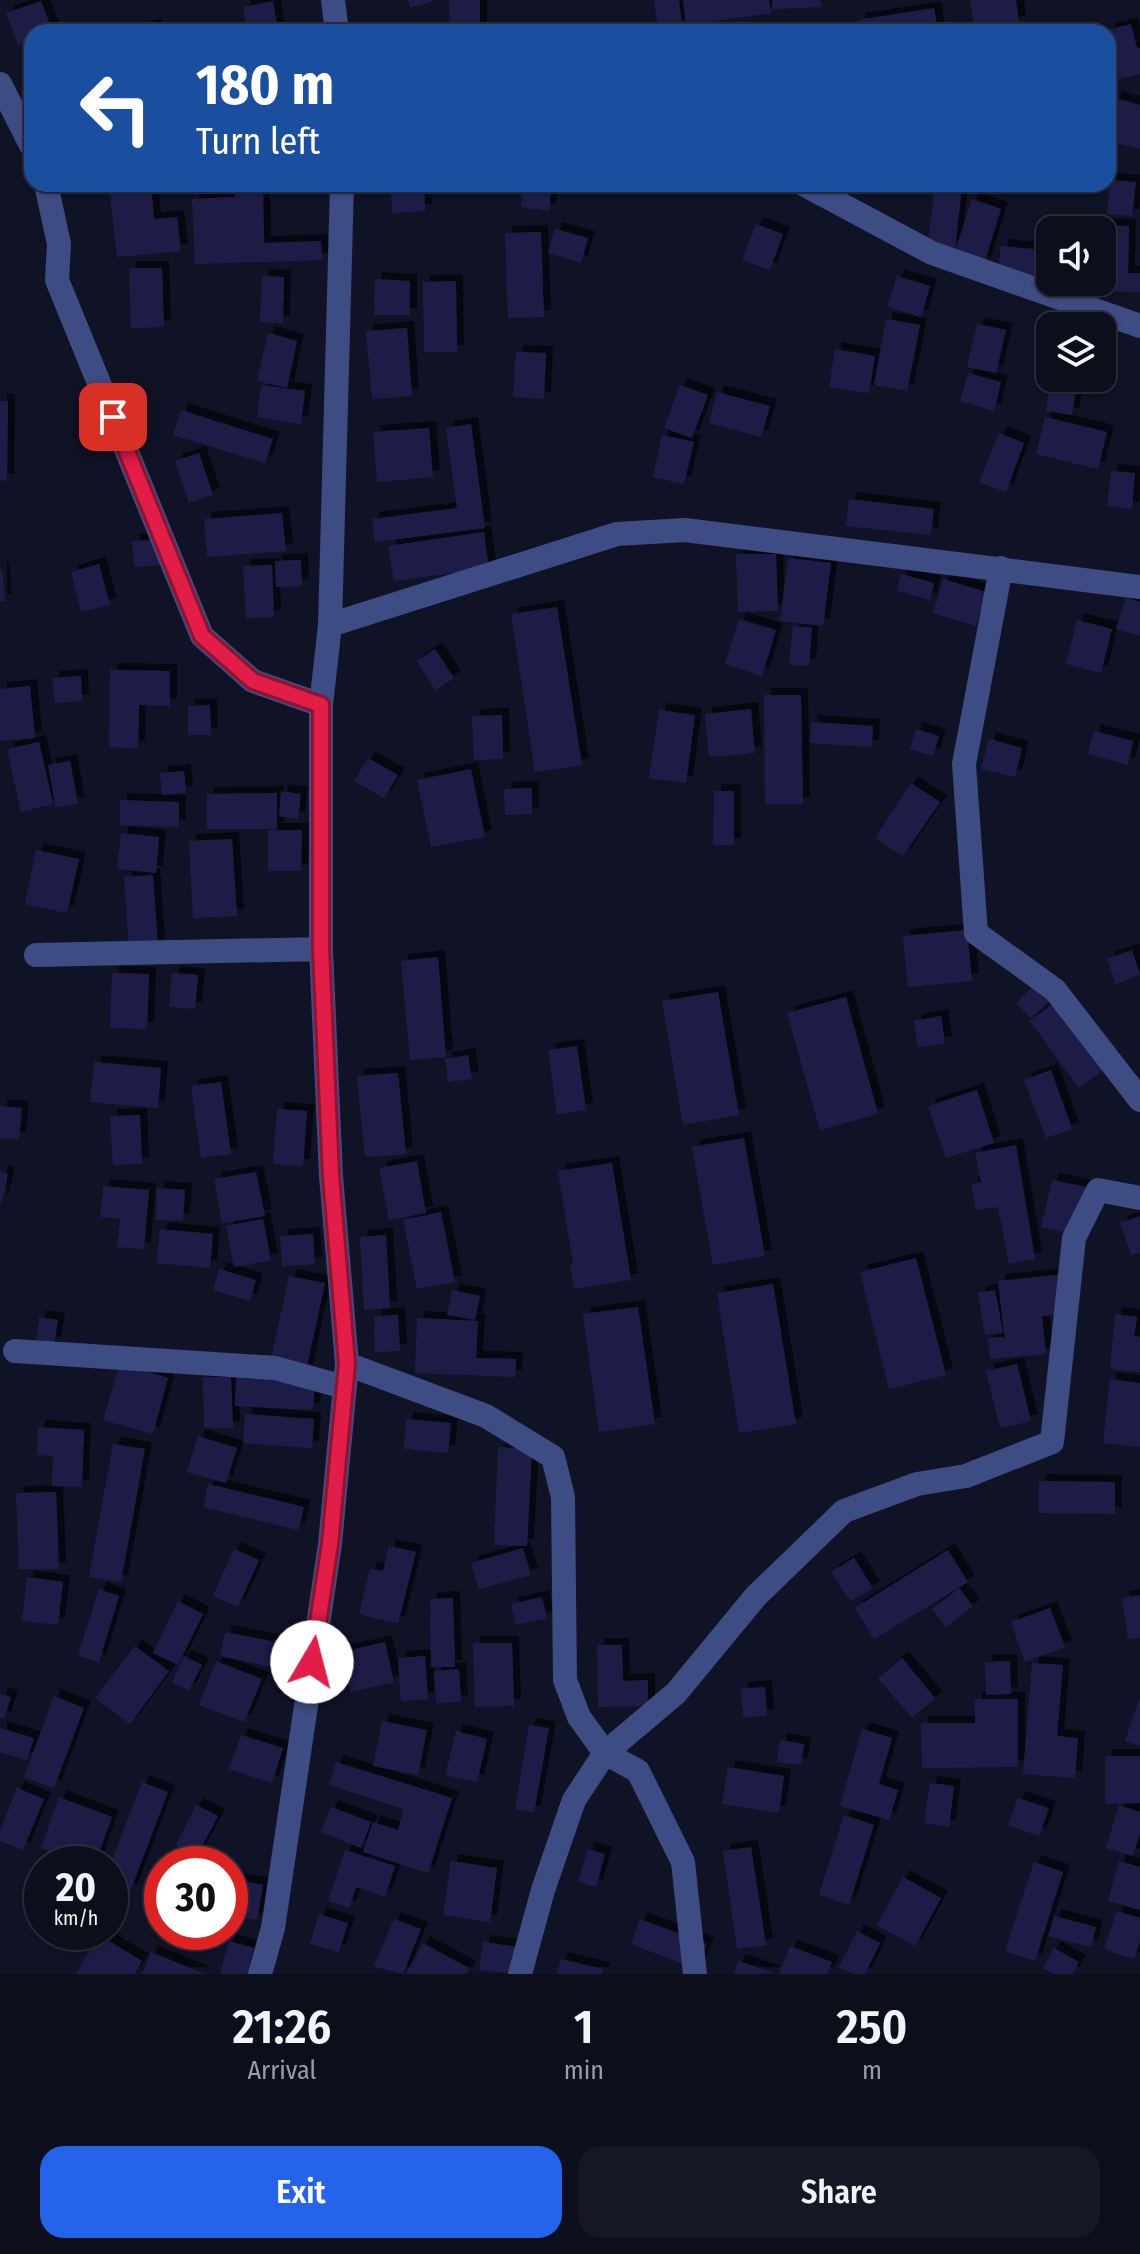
<!DOCTYPE html>
<html lang="en">
<head>
<meta charset="utf-8">
<style>
	body { margin:0; font-family:"Fira Sans Condensed",sans-serif; background:#151725; color:#f1f3f6; height:100vh; display:flex; flex-direction:column; font-size:30px; white-space:nowrap }
	* { box-sizing:border-box; margin:0 }
	p { font-size:26px; color:#9a9ca3 }
	.icon { flex:none; width:44px; height:44px; fill:none; stroke:currentColor; stroke-width:2; stroke-linecap:round; stroke-linejoin:round }
	.map { position:relative; height:1974px; overflow:hidden }
	.drawer { display:flex; flex-direction:column; background:#0c0e1c; flex:1 }
	.drawer>* { flex:none }
	.banner { position:absolute; left:24px; top:24px; width:1092px; height:168px; border-radius:24px; box-shadow:0 2px 6px #0004,0 0 0 2px #2c2e3b; background:#1a4fa0; color:#fff; overflow:hidden }
	.fabs { position:absolute; left:1036px; top:216px; display:grid; gap:16px }
	.fabs a { display:grid; place-items:center; width:80px; height:80px; border-radius:16px; background:#0c0e1c; box-shadow:0 2px 6px #0004,0 0 0 2px #2c2e3b; font-size:40px }
	.speed { position:absolute; left:24px; top:1846px; display:flex; gap:16px; font-size:40px; font-weight:700; text-align:center }
	.speed>* { display:grid; place-content:center; width:104px; height:104px; border-radius:50%; background:#0c0e1c; box-shadow:0 2px 6px #0004,0 0 0 2px #2c2e3b; line-height:1 }
	.speed small { font-size:20px; font-weight:400 }
	.speed .limit { border:12px solid #d22; background:#fff; color:#111 }
	.pin { position:absolute; display:grid; place-items:center; width:68px; height:68px; color:#fff; margin:-34px; border-radius:16px; box-shadow:0 4px 12px #0006 }
	.me { position:absolute; width:88px; margin:-44px; rotate:8deg; stroke-linejoin:round; filter:drop-shadow(0 0 6px #0008) }
	.turn { display:flex; align-items:center; gap:28px; height:168px; padding:0 40px; font-size:36px }
	.turn .icon { width:104px; height:104px; stroke-width:2.5 }
	.turn b { display:block; font-size:56px; line-height:68px }
	.eta { display:flex; justify-content:space-evenly; align-items:center; height:136px; text-align:center }
	.eta b { font-size:48px; font-weight:600; line-height:56px }
	.button { display:flex; gap:16px; margin-top:auto; padding:16px 40px }
	.button a { flex:1; height:92px; border-radius:24px; background:#2563eb; color:#fff; font-size:32px; font-weight:600; line-height:92px; text-align:center }
	.button a+a { background:#151725; color:#f1f3f6 }
	.map>svg:first-child { display:block }
</style>
</head>
<body>
<div class="map">
<svg width="1140" height="1974" viewBox="0 0 1140 1974">
	<defs>
		<filter id="shadow"><feDropShadow dx="7" dy="-7" stdDeviation="0" flood-color="#0009"/></filter>
	</defs>
	<rect width="100%" height="100%" fill="#101226"/>
	<!-- building -->
	<path fill="#1d1f47" filter="url(#shadow)" d="M408 0H434V1L410 8Z
		M449 0H480V32H450Z
		M654 0H679L682 25 658 29Z
		M683 0H769L771 13 686 25Z
		M772 0H820L821 7 772 9Z
		M970 0H1016L1019 23 974 28Z
		M41 1 53 32H32V40L18 45 6 13Z
		M273 1 278 30 247 32 243 7Z
		M934 8 938 32H860L858 20Z
		M1131 24 1137 48H1140V74L1108 82V30Z
		M154 25 156 32H133V31Z
		M1115 98 1140 105V149L1108 141V124Z
		M1110 180 1136 182 1132 216 1107 214Z
		M109 184H151L154 219 177 217 181 251 117 257Z
		M235 184H280V187H263L264 243 321 241 322 260 195 264 192 199 235 197Z
		M391 184H424L425 211 392 213Z
		M523 184H552L549 211 521 207Z
		M870 184H918V186L871 191Z
		M935 184 962 187 955 248 928 245Z
		M972 199 1001 209 984 264 954 255Z
		M756 224 783 234 770 270 742 260Z
		M1096 225 1129 226 1128 273H1140V292L1094 291V282H1102V230H1095Z
		M555 229 588 238 581 263 548 253Z
		M541 232 544 317 508 318 505 233Z
		M1001 246 1045 250 1042 287 997 283Z
		M129 268H162L164 327 131 328Z
		M262 276 284 277 283 323 260 322Z
		M897 276 930 286 921 317 887 307Z
		M375 279 410 281V315H374Z
		M456 281 457 352H424L423 282Z
		M886 319 920 325 907 391 874 385Z
		M977 324 1006 330 996 373 967 367Z
		M407 328 412 396 372 399 366 331Z
		M268 333 297 341 287 388 257 381Z
		M835 349 875 356 869 393 829 387Z
		M516 352 546 353 544 399 513 397Z
		M968 373 1001 382 994 411 960 401Z
		M261 385 305 391 301 424 257 417Z
		M680 385 708 395 692 438 664 428Z
		M1050 386 1076 390 1072 415 1046 411Z
		M717 392 770 406 761 437 709 423Z
		M0 401H8L7 481 0 480Z
		M181 410 273 439 265 463 173 435Z
		M1045 417 1107 432 1098 469 1036 454Z
		M471 424 485 528 375 542 372 519 457 508 446 428Z
		M429 428 433 477 377 482 373 432Z
		M999 433 1024 443 1006 492 979 482Z
		M662 435 694 442 684 484 653 477Z
		M199 453 213 495 189 503 175 461Z
		M1111 471 1135 473 1132 509 1107 506Z
		M849 499 934 509 931 535 846 526Z
		M282 513 286 551 207 557 204 519Z
		M484 532 489 568 394 581 388 546Z
		M159 540 160 565 134 567 132 541Z
		M736 554H776L778 611 738 612Z
		M788 558 831 563 823 626 780 621Z
		M301 560 302 586 276 587 275 561Z
		M99 564 110 605 81 612 71 572Z
		M272 565 274 617 246 618 243 566Z
		M0 569H2L5 601H0Z
		M901 574 934 583 930 600 897 591Z
		M943 579 986 592 976 626 933 613Z
		M1126 598 1140 602V636L1116 629Z
		M557 607 582 765 535 772 511 614Z
		M739 619 776 630 762 676 725 664Z
		M1077 620 1112 629 1101 673 1066 664Z
		M793 626 812 628 809 666 789 665Z
		M435 649 454 678 435 690 417 661Z
		M110 670 170 671V706L139 705 138 748 109 747Z
		M81 676 82 701 55 703 52 678Z
		M30 686 35 738 0 741V689Z
		M764 695H801L803 804H765Z
		M210 705 211 735H188V706Z
		M751 709 755 753 709 757 705 714Z
		M659 710 695 715 686 783 649 778Z
		M502 715 503 759 474 760 472 716Z
		M811 722 873 726 872 747 810 743Z
		M916 729 939 736 933 756 910 749Z
		M1094 731 1133 741 1128 765 1088 754Z
		M989 739 1022 748 1015 777 981 769Z
		M39 742 53 804 21 812 7 749Z
		M368 758 398 775 384 798 354 781Z
		M70 761 78 804 56 807 48 765Z
		M471 769 485 837 431 847 417 780Z
		M184 771 186 793 162 795 160 773Z
		M911 783 940 802 903 856 875 838Z
		M532 788V814L505 815 504 789Z
		M281 791 301 794 298 819 279 816Z
		M714 791H734V845H713Z
		M277 793V829H207V794Z
		M120 800 179 802V827L120 825Z
		M268 830H302L301 871H268Z
		M121 833 159 837 156 873 117 869Z
		M232 839 237 916 193 918 189 841Z
		M36 850 79 859 67 913 25 904Z
		M153 875 158 946 129 948 124 877Z
		M967 930 972 981 908 987 903 936Z
		M1132 950 1140 975 1116 984 1107 959Z
		M438 957 446 1057 410 1060 401 961Z
		M112 973 149 974 147 1029 110 1028Z
		M172 973 198 975 195 1009 169 1007Z
		M1036 984 1051 999 1031 1018 1016 1003Z
		M718 992 739 1115 683 1125 662 1001Z
		M846 997 878 1114 820 1130 787 1013Z
		M1056 1001 1106 1068 1079 1088 1030 1021Z
		M941 1016 945 1043 918 1047 914 1021Z
		M577 1046 586 1110 557 1114 548 1050Z
		M468 1055 472 1079 448 1082 445 1059Z
		M94 1062 161 1068 158 1108 90 1102Z
		M1051 1070 1072 1129 1046 1138 1024 1080Z
		M398 1073 406 1154 365 1157 357 1076Z
		M221 1082 231 1154 201 1158 191 1086Z
		M977 1090 994 1143 946 1158 928 1106Z
		M0 1106 22 1108 19 1139 0 1138Z
		M277 1109 307 1111 303 1166 273 1164Z
		M140 1115 142 1164 113 1165 110 1116Z
		M744 1138 765 1256 713 1265 692 1147Z
		M1016 1145 1035 1259 1009 1264 998 1207 976 1210 971 1184 981 1182 975 1153Z
		M417 1161 426 1213 389 1220 379 1168Z
		M612 1163 631 1280 574 1289 570 1264H573L558 1171Z
		M0 1172 8 1174 1 1203H0Z
		M256 1172 265 1216 222 1223 214 1179Z
		M1052 1180 1086 1187 1076 1235 1041 1227Z
		M103 1186 149 1190 144 1249 117 1247 120 1219 100 1217Z
		M157 1188 185 1190 183 1221 156 1220Z
		M441 1212 455 1282 417 1289 403 1220Z
		M1140 1216V1252L1131 1255 1120 1223Z
		M263 1219 271 1260 234 1267 226 1226Z
		M160 1229 213 1234 210 1268 156 1263Z
		M313 1234 315 1264 282 1266 280 1236Z
		M386 1235 390 1308 364 1310 360 1237Z
		M916 1258 946 1375 889 1389 860 1272Z
		M219 1269 256 1280 250 1301 213 1290Z
		M1065 1274 1070 1313 1042 1316 1046 1354 990 1359 988 1338 1003 1337 1005 1340 998 1281Z
		M289 1276 325 1283 306 1371 270 1364Z
		M773 1284 796 1424 739 1433 717 1293Z
		M452 1290 480 1296 475 1320 447 1315Z
		M995 1290 1003 1333 985 1335 978 1293Z
		M638 1307 655 1424 599 1432 583 1314Z
		M1115 1314 1137 1317 1134 1336 1140 1337V1372L1110 1369Z
		M398 1315 400 1351 375 1352 374 1316Z
		M39 1317 58 1320 54 1344 36 1342Z
		M417 1318 478 1321 476 1358 516 1359 515 1377 415 1373Z
		M120 1363 168 1378 153 1434 103 1420Z
		M1017 1364 1031 1421 1000 1428 986 1371Z
		M203 1377H231L233 1428H204Z
		M236 1377 315 1381 313 1410 235 1406Z
		M1110 1379 1140 1383V1447L1103 1443Z
		M245 1414 314 1419 312 1448 243 1443Z
		M406 1419 451 1423 448 1453 404 1449Z
		M38 1427 84 1430 82 1487 52 1486 53 1456 37 1455Z
		M198 1436 237 1448 226 1483 187 1472Z
		M113 1444 145 1449 121 1582 89 1577Z
		M498 1447 532 1449 527 1546 494 1545Z
		M1039 1481 1115 1482V1514L1039 1513Z
		M208 1484 304 1507 298 1530 203 1507Z
		M56 1492 59 1569H19L16 1493Z
		M389 1546 416 1552 398 1624 359 1614 370 1568 383 1571Z
		M523 1548 531 1575 479 1589 471 1563Z
		M234 1549 259 1560 238 1607 213 1596Z
		M948 1550 968 1582 874 1639 855 1608Z
		M854 1558 873 1588 850 1601 831 1572Z
		M27 1577 63 1582 58 1625 22 1621Z
		M959 1588 973 1606 946 1627 932 1609Z
		M99 1589 119 1596 99 1662 78 1655Z
		M1140 1595V1638L1128 1639 1122 1598Z
		M542 1597 547 1618 516 1625 511 1604Z
		M453 1598 455 1667H431L430 1599Z
		M178 1601 203 1614 178 1665 153 1653Z
		M1050 1608 1065 1647 1025 1662 1011 1622Z
		M225 1632 276 1642 271 1667 220 1656Z
		M385 1642 394 1682 351 1692 342 1652Z
		M473 1643H512L514 1706 475 1707Z
		M597 1645H622L623 1681 648 1680V1706L598 1707Z
		M135 1646 169 1671 130 1724 95 1698Z
		M184 1656 202 1665 189 1690 172 1683Z
		M425 1656 428 1699 401 1701 398 1658Z
		M902 1658 935 1698 912 1718 878 1678Z
		M216 1661 262 1679 244 1722 199 1705Z
		M1010 1661 1011 1694 986 1695 985 1662Z
		M1032 1663 1063 1665 1057 1736 1078 1738 1075 1778 1023 1774Z
		M459 1669 461 1702 436 1703 434 1671Z
		M765 1687 767 1716 743 1717 741 1689Z
		M0 1694 11 1697 4 1719 0 1718Z
		M54 1696 84 1708 54 1788 24 1777Z
		M975 1699H1018V1767L922 1768 921 1723H975Z
		M1139 1699H1140V1746L1125 1741Z
		M382 1721 427 1730 418 1775 373 1766Z
		M529 1725 549 1728 534 1813 515 1809Z
		M0 1728 34 1738 27 1760 0 1752Z
		M862 1729 892 1738 879 1784 898 1790 889 1820 840 1806Z
		M456 1731 487 1739 477 1782 445 1775Z
		M241 1735 283 1748 272 1783 229 1769Z
		M780 1740 804 1744 801 1765 777 1762Z
		M1105 1756H1140V1803L1105 1804Z
		M336 1762 452 1798 428 1873 363 1852 373 1822 398 1830 404 1809 329 1785Z
		M728 1767 784 1776 779 1813 722 1804Z
		M142 1782 168 1792 130 1892 110 1884V1865Z
		M930 1783 954 1786 949 1827 924 1823Z
		M17 1788 44 1799 23 1850 0 1841V1831Z
		M59 1797 112 1817 95 1864H85L41 1848Z
		M1018 1798 1049 1808 1039 1836 1008 1825Z
		M196 1805 218 1816 197 1856 176 1845Z
		M1119 1805 1140 1812V1833L1133 1856 1106 1848Z
		M331 1807 371 1822 361 1848 321 1832Z
		M844 1815 874 1825 849 1905 819 1895Z
		M751 1847 766 1945 737 1949 723 1851Z
		M588 1849 605 1854 596 1887 578 1882Z
		M345 1850 395 1866 385 1897 356 1887 349 1908 328 1901Z
		M451 1861 497 1868 490 1922 443 1915Z
		M1119 1861 1140 1867V1910L1108 1901Z
		M1034 1862 1063 1872 1035 1961 1005 1951Z
		M903 1877 941 1898 915 1946 877 1925Z
		M236 1880 263 1885 257 1920 230 1915Z
		M1117 1911 1140 1918V1941L1134 1959 1104 1949Z
		M319 1914 348 1923 339 1952 310 1944Z
		M1054 1916 1096 1927 1091 1947 1048 1936Z
		M394 1919 421 1929 403 1974 374 1966Z
		M640 1919 707 1944 697 1969 631 1944Z
		M857 1931 880 1943 865 1974H853L839 1967Z
		M99 1935 142 1961 134 1974H76Z
		M229 1941 254 1948 247 1974H220Z
		M483 1942 525 1948 521 1974 479 1970Z
		M423 1943 469 1968 466 1974H406Z
		M790 1946 832 1962 827 1974H779Z
		M1054 1948 1079 1962 1072 1974H1053L1043 1968Z
		M151 1952 205 1974H142Z
		M561 1959 603 1969 602 1974H557Z
		M738 1961 772 1972 771 1974H734Z"/>
	<g fill="none" stroke-linecap="round" stroke-linejoin="round">
		<!-- minor -->
		<path stroke="#3d4c83" stroke-width="24" d="M333 0 337 32
			M0 84 32 147
			M46 184 59 244 57 280 202 636 253 681 321 705
			M803 184 932 253 1140 326
			M1001 568 964 764 976 933 1055 990 1140 1100
			M330 625 617 534 685 530 1140 587
			M36 955 321 949
			M15 1351 275 1368 344 1387
			M347 1364 486 1416 553 1457 563 1497 565 1680 579 1717 605 1753 676 1693 756 1596 844 1511 917 1484 966 1476 1052 1442 1074 1238 1098 1190 1140 1198
			M260 1974 273 1928 330 1544 347 1364 331 1176 321 949V705L330 625 342 184
			M520 1974 543 1890 574 1800 605 1753 638 1771 683 1862 695 1974"/>
	</g>
	<g fill="none" stroke-linecap="round" stroke-linejoin="round">
		<!-- route casing -->
		<g stroke="#92132f" stroke-width="20">
			<path id="route" d="M113 417 202 636 253 681 321 705V949L331 1176 347 1364 330 1544 312 1662"/>
		</g>
		<!-- route -->
		<use href="#route" stroke="#e11d48" stroke-width="14"/>
	</g>
</svg>
<div class="fabs">
<a><svg class="icon" aria-label="sound" viewBox="0 0 24 24"><path d="M4 9h4l5-4v14l-5-4H4zM17 9q2 3 0 6"/></svg></a>
<a><svg class="icon" aria-label="layers" viewBox="0 0 24 24"><path d="M12 4l9 5-9 5-9-5zM3 14l9 5 9-5"/></svg></a>
</div>
<div class="speed"><div>20<small>km/h</small></div><div class="limit">30</div></div>
<div class="pin" style="left:113px;top:417px;background:#d93025"><svg class="icon" aria-label="arrive" viewBox="0 0 24 24"><path d="M6 21V4h12l-3 4 3 4H6"/></svg></div>
<svg class="me" style="left:312px;top:1662px" viewBox="-20 -20 40 40"><circle r="19" fill="#fff"/><path d="M0-13L10 11 0 6-10 11z" fill="#e11d48"/></svg>
<div class="banner">
<div class="turn"><svg class="icon" aria-label="left" viewBox="0 0 24 24"><path d="M17 20v-9H6M10 6l-5 5 5 5"/></svg><div><b>180 m</b>Turn left</div></div>
</div>
</div>
<section class="drawer">
<div class="eta">
<div><b>21:26</b><p>Arrival</p></div>
<div><b>1</b><p>min</p></div>
<div><b>250</b><p>m</p></div>
</div>
<div class="button"><a>Exit</a><a>Share</a></div>
</section>
</body>
</html>
